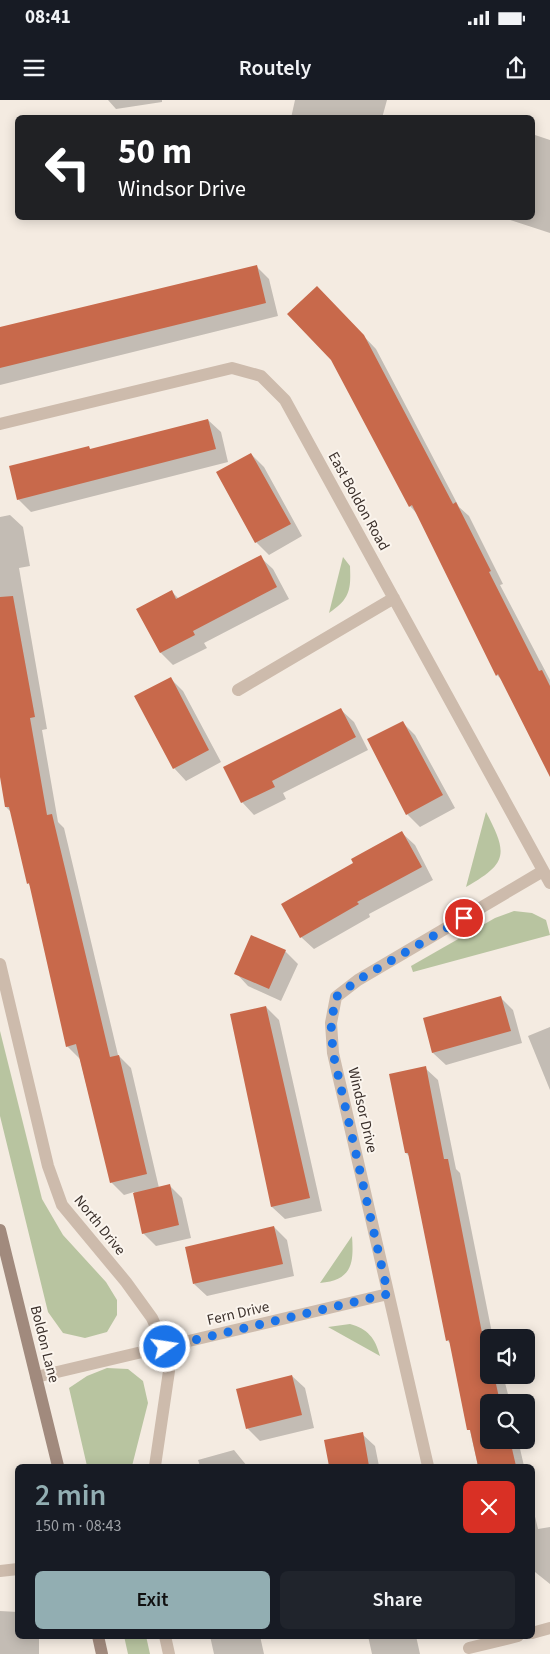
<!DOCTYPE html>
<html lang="en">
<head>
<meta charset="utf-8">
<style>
	body { margin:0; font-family:"Source Sans 3",sans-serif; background:#20242c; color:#f1f3f6; height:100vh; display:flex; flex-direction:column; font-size:19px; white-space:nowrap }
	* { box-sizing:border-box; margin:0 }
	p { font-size:16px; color:#9ea1a6 }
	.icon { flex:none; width:28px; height:28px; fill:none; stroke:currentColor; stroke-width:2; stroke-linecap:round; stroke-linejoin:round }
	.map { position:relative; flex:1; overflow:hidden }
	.sheet { position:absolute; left:15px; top:1364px; width:520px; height:175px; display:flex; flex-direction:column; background:#171b24; border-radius:8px; box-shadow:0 2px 12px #0003 }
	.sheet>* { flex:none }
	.banner { position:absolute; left:15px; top:15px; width:520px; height:105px; border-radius:8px; box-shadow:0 2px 12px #0003; background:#202124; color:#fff; overflow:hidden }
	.controls { position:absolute; left:480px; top:1229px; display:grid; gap:10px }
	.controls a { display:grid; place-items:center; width:55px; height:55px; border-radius:8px; background:#171b24; box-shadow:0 2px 12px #0003; font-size:25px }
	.pin { position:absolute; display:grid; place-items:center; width:42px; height:42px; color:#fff; margin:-21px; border:2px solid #fff; border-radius:50%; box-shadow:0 1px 5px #0007 }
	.me { position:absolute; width:55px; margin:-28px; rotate:77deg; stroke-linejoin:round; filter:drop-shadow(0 0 4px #0008) }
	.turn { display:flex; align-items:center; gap:18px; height:105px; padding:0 20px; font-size:22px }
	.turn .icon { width:65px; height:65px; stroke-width:2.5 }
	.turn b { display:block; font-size:35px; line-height:42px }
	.round { display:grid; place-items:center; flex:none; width:52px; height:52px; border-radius:8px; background:#20242c }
	.headline { display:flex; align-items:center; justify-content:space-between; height:85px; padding:0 20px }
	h1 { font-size:30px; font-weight:600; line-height:38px; color:#92aeb2 }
	.cta { display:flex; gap:10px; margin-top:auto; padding:10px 20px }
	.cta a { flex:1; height:58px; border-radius:8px; background:#92aeb2; color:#111; font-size:20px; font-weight:600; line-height:58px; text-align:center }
	.cta a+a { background:#20242c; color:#f1f3f6 }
	.status { display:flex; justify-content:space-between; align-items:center; height:35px; padding:0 25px; background:#171b24; direction:ltr }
	.status svg { height:14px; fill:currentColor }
	header { display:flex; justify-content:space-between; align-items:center; height:65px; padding:0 20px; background:#171b24; font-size:22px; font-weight:600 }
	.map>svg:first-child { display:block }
</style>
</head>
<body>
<div class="status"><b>08:41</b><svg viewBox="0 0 49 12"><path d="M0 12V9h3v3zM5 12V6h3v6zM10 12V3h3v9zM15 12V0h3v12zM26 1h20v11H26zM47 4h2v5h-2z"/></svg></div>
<header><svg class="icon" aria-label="menu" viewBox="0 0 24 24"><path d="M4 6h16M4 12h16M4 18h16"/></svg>Routely<svg class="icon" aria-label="share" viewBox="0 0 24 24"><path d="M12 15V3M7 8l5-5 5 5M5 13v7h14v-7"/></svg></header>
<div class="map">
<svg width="550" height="1554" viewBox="0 0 550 1554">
	<rect width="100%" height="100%" fill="#f4ebe1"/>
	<!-- green -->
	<path fill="#b8c4a0" d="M343 457 350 466C351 490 350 499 329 513Z
		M486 712C508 754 508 763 466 787Z
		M514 811 532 813 546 820 550 835 413 872 411 866 495 818Z
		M0 931 42 1099 63 1135 106 1182 117 1200V1215L107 1232 85 1238 63 1233 48 1212 0 1016Z
		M352 1136C354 1164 352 1180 320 1183Z
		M350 1224C368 1229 375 1238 380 1256L328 1227Z
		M107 1268 128 1269 143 1281 148 1303 132 1366H87L69 1288 87 1276Z
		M124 1536H146L150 1554H128Z"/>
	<!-- shadow -->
	<path fill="#0003" d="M108 0H162V2L116 9Z
		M295 0H387L382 18H291Z
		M532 34 550 40V133L504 118H532Z
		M256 166 269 179 278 216 0 285V228Z
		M329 200 376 249 459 407 469 416 503 484 500 485 550 580V668L503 581 497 575 418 415 410 406Z
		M208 320 221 332 228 362 31 412 18 399 89 348 91 350Z
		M251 354 264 367 302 436 269 455 256 442 218 373Z
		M10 415 23 427 30 466 19 468 47 629 42 630 58 722 64 728 118 955 131 968 159 1088 169 1085 182 1098 191 1138 156 1146 143 1133 134 1092 124 1095 111 1082 80 959 67 946 31 787 28 783 11 712 6 707 0 670V417Z
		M260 457 273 469 289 499 204 543 207 548 173 565 161 553 138 509 171 491 179 499Z
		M171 579 183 591 221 662 186 681 174 668Z
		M341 610 354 622 368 650 283 693 286 699 254 715 242 702Z
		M403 623 415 635 455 708 420 727 407 714Z
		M402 733 415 745 433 780 369 814 370 817 314 849 301 837 355 763Z
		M285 851 298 864 281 901 248 886 236 873Z
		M500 897 513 910 522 943 446 965 433 953 424 919Z
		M266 907 279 920 322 1111 285 1119 272 1107Z
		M550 927V990L528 936Z
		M425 968 438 980 456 1069 460 1073 493 1238H489V1275H503L510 1302H489V1340H518L524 1366H478L451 1244 447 1240 410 1057 406 1053Z
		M274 1127 287 1140 294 1176 207 1196 194 1184Z
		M292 1276 305 1288 314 1328 260 1341 248 1329 238 1290Z
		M362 1334 375 1346 379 1366H331L326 1341Z
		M234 1350 247 1366H200L198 1360Z
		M532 1404 538 1429 550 1427V1484L535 1472 532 1458Z
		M0 1511 18 1512V1536H39V1554H0Z
		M210 1536H260L264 1554H214Z
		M368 1536H416L420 1554H372Z"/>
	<!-- building -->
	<path fill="#c8694b" d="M257 165 266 203 0 268V227Z
		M317 186 364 235 453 404 456 402 491 471 489 472 539 571 542 570 550 586V677L498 574 496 576 412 405 409 407 331 260 287 214Z
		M208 319 216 349 17 400 9 366 89 346 90 349Z
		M251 353 291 424 255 443 216 372Z
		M261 455 277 487 193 531 195 535 160 553 136 509 172 490 176 499Z
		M13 496 35 617 30 618 47 715 52 714 110 957 119 955 147 1074 110 1083 76 944 66 947 29 783 27 784 9 707H5L0 677V497Z
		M171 577 209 650 173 669 134 596Z
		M341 608 356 637 272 681 275 687 241 703 223 667Z
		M403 621 443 695 406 715 367 639Z
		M402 731 422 767 357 802 359 804 300 838 281 804 353 763 351 759Z
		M251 835 286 850 269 889 234 874Z
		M501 896 511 931 432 953 423 918Z
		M266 906 310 1098 271 1107 230 914Z
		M426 966 444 1059H448L484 1243 489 1242V1275H494L500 1302H489V1340H510L516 1366H478L470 1330H467L449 1240 446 1241 408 1053H405L389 974Z
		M170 1084 179 1125 142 1134 133 1093Z
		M274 1126 283 1164 193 1184 185 1147Z
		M292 1275 302 1315 246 1329 236 1289Z
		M363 1332 369 1366H329L324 1340Z"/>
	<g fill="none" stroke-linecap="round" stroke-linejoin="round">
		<!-- street -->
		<path stroke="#cdbbac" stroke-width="12" d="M0 324 232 268 261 276 285 300 550 783
			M238 590 394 498
			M0 864 48 1066 62 1105 126 1182 152 1218 165 1247 169 1271 155 1366
			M36 1277 388 1194
			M428 1366 333 953 331 923 336 897 358 880 543 771
			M0 1471 18 1469
			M532 1533 550 1528
			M165 1536 169 1554
			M469 1548 518 1536"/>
		<!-- secondary -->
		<path stroke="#a18a7d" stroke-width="12" d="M0 1130 58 1366
			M98 1536 102 1554"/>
	</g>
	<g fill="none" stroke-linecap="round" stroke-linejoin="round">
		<!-- route -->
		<path stroke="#1a73e8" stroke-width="9" stroke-dasharray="0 16.2" d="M165 1247 388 1194 333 953 331 923 336 897 358 880 464 818"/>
	</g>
	<g text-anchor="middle" stroke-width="4" stroke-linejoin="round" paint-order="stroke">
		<!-- street labels -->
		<g font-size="15" fill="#3b302b" stroke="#fbf5ee">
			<text transform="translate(359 401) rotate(61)" y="5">East Boldon Road</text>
			<text transform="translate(363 1010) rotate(77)" y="5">Windsor Drive</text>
			<text transform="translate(100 1125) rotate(51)" y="5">North Drive</text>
			<text transform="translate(238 1213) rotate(-13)" y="5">Fern Drive</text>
			<text transform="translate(45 1244) rotate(76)" y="5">Boldon Lane</text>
		</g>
	</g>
</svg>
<div class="controls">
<a><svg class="icon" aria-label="sound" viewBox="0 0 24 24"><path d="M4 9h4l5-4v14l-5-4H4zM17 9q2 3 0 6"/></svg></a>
<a><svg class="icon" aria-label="search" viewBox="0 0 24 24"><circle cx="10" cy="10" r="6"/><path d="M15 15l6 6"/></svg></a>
</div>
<div class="pin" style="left:464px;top:818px;background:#d93025"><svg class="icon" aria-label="arrive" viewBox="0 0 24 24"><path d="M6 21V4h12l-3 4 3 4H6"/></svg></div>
<svg class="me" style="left:165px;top:1247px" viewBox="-20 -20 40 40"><circle r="17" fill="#1a73e8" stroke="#fff" stroke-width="3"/><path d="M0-11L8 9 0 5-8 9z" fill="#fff"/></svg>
<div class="banner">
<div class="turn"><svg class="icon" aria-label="left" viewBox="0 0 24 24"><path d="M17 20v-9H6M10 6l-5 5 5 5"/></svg><div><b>50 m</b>Windsor Drive</div></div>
</div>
<section class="sheet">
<div class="headline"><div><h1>2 min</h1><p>150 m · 08:43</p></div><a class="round" style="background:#d93025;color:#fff"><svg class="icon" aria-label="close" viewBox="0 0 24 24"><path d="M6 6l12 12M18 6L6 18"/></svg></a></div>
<div class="cta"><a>Exit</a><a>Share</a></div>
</section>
</div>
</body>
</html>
